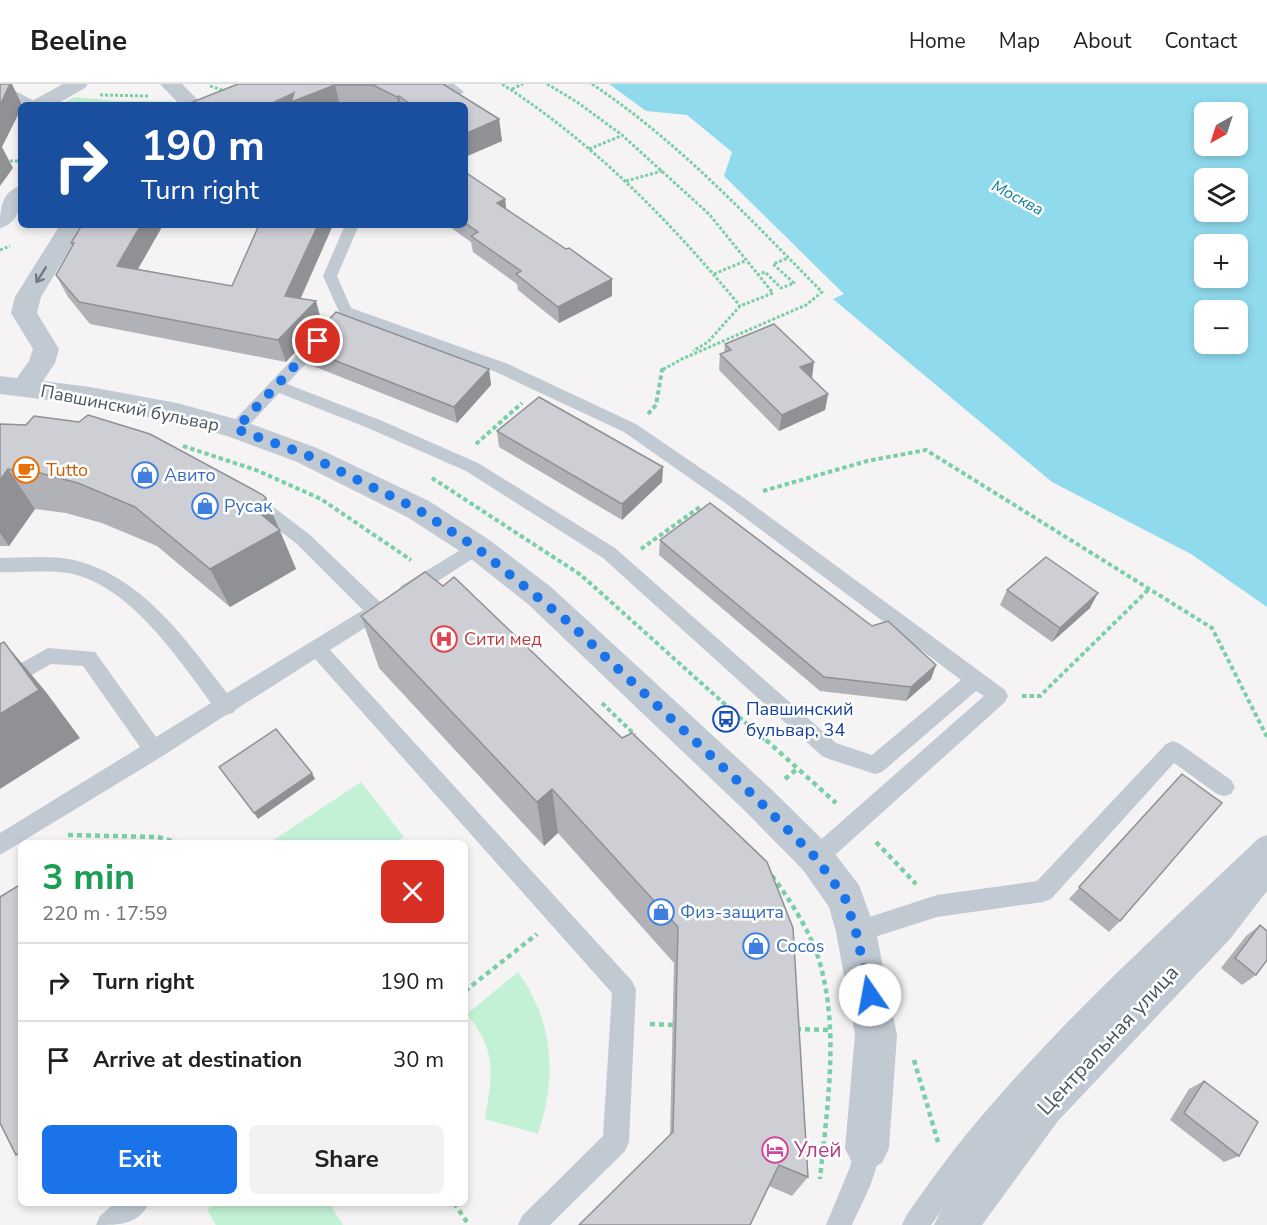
<!DOCTYPE html>
<html lang="en">
<head>
<meta charset="utf-8">
<style>
	body { margin:0; font-family:"Nunito Sans",sans-serif; background:#f2f2f2; color:#202124; height:100vh; display:flex; flex-direction:column; font-size:22px; white-space:nowrap }
	* { box-sizing:border-box; margin:0 }
	p { font-size:20px; color:#757577 }
	.icon { flex:none; width:33px; height:33px; fill:none; stroke:currentColor; stroke-width:2; stroke-linecap:round; stroke-linejoin:round }
	.map { position:relative; flex:1; overflow:hidden }
	.details { position:absolute; left:18px; top:756px; width:450px; height:366px; display:flex; flex-direction:column; background:#fff; border-radius:9px; box-shadow:0 3px 9px #0003 }
	.details>* { flex:none }
	.hud { position:absolute; left:18px; top:18px; width:450px; height:126px; border-radius:9px; box-shadow:0 3px 9px #0003; background:#1a4fa0; color:#fff; overflow:hidden }
	.needle { width:39px; rotate:219deg }
	.tools { position:absolute; left:1194px; top:18px; display:grid; gap:12px }
	.tools a { display:grid; place-items:center; width:54px; height:54px; border-radius:9px; background:#fff; box-shadow:0 3px 9px #0003; font-size:30px }
	.pin { position:absolute; display:grid; place-items:center; width:51px; height:51px; color:#fff; margin:-26px; border:3px solid #fff; border-radius:50%; box-shadow:0 2px 6px #0007 }
	.me { position:absolute; width:66px; margin:-33px; rotate:348deg; stroke-linejoin:round; filter:drop-shadow(0 0 4px #0008) }
	.turn { display:flex; align-items:center; gap:21px; height:126px; padding:0 24px; font-size:27px }
	.turn .icon { width:78px; height:78px; stroke-width:2.5 }
	.turn b { display:block; font-size:42px; line-height:51px }
	.round { display:grid; place-items:center; flex:none; width:63px; height:63px; border-radius:9px; background:#f2f2f2 }
	.headline { display:flex; align-items:center; justify-content:space-between; height:102px; padding:0 24px }
	h1 { font-size:36px; font-weight:700; line-height:45px; color:#1e9e55 }
	.button { display:flex; gap:12px; margin-top:auto; padding:12px 24px }
	.button a { flex:1; height:69px; border-radius:9px; background:#1a73e8; color:#fff; font-size:24px; font-weight:700; line-height:69px; text-align:center }
	.button a+a { background:#f2f2f2; color:#202124 }
	ul { padding:0; list-style:none }
	li { display:flex; align-items:center; gap:18px; height:78px; padding:0 24px; border-top:2px solid #e0e0e0 }
	li div { flex:1 }
	li b { display:block; font-size:22px }
	li em { font-style:normal }
	header { display:flex; align-items:center; gap:36px; box-sizing:border-box; height:84px; padding:0 30px; background:#fff; border-bottom:2px solid #e0e0e0 }
	header strong { font-size:28px }
	nav { display:flex; gap:33px; margin-inline-start:auto; font-size:21px }
	.map>svg:first-child { display:block }
</style>
</head>
<body>
<header>
<strong>Beeline</strong>
<nav><a>Home</a><a>Map</a><a>About</a><a>Contact</a></nav>
</header>
<div class="map">
<svg width="1267" height="1141" viewBox="0 0 1267 1141">
	<rect width="100%" height="100%" fill="#f5f3f3"/>
	<!-- green -->
	<path fill="#c3f1d5" d="M75 13 116 17H171L178 21H59Z
		M361 698 404 753 396 759H269Z
		M518 888C554 938 557 993 538 1050L485 1035C493 988 497 968 467 930Z
		M216 1119H329L343 1141H216L207 1126Z"/>
	<!-- water -->
	<path fill="#90daee" fill-rule="evenodd" d="M609 0H1267V523L1191 470 1052 398 833 215 844 210 724 92 732 68 687 31 646 27ZM1204 28H1238V62H1204ZM1204 94H1238V128H1204ZM1204 160H1238V194H1204ZM1204 226H1238V260H1204Z"/>
	<g fill="none" stroke-linecap="round" stroke-linejoin="round">
		<!-- path-far2 -->
		<path stroke="#7ad0a6" stroke-width="3" stroke-dasharray="3 2" stroke-linecap="butt" d="M502 0C595 60 670 137 740 222
			M547 0 577 18 622 51 709 130 773 209 740 222 708 258 693 267
			M592 0C679 58 749 134 822 208L806 221 682 275 662 286
			M210 2 225 7
			M512 5 523 0
			M100 11 149 12
			M589 65 621 52
			M0 77H21
			M626 97 662 87
			M0 166 10 162
			M714 190 745 177
			M757 191 765 188 781 204 794 199 773 180 788 174"/>
		<!-- path-far1 -->
		<path stroke="#7ad0a6" stroke-width="4" stroke-dasharray="4.5 3" stroke-linecap="butt" d="M648 330 656 321 662 286 665 285
			M476 360 522 319
			M183 362 256 386 321 415 411 476
			M432 394 581 491 767 658
			M763 407 867 377 926 366 1212 544 1267 653
			M641 465 701 422
			M1022 612H1040L1150 504
			M602 619 635 651"/>
		<!-- path -->
		<path stroke="#7ad0a6" stroke-width="4.5" stroke-dasharray="5 4" stroke-linecap="butt" d="M766 656 836 719
			M785 695 797 685
			M68 751 158 753 179 759
			M876 758 916 800
			M772 792C789 814 811 849 819 876 840 946 827 1023 820 1095
			M465 907 537 850
			M650 940 673 941
			M796 945 831 946
			M914 976 938 1058
			M454 1119 469 1141"/>
		<!-- lane -->
		<path fill="#c1cad2" fill-rule="evenodd" d="M439 0H454L464 8 458 12Z
			M0 3 15 7 42 21H26L0 11Z
			M345 141H359L337 192 351 224 508 280 636 340 740 411 1005 606 1008 612 1005 618 824 781 816 784 808 781 805 774 808 767 984 612 976 607 882 688 875 690 829 675 822 672 603 474 466 387 368 344 279 309 242 349H230L228 345 230 341 318 248H328L331 252 328 256 287 300 380 336 478 379 615 464 836 659 872 671 961 596 728 421 624 348 496 288 340 230 323 192Z
			M254 412 260 413 309 450 379 517 390 518 392 523 390 528 330 566 632 897 636 905 629 1058 625 1067 550 1141H518L522 1132 603 1052 612 909 315 575 235 626 233 629 226 631 161 673 0 771V749L140 663 83 582 51 580 0 609V591L48 564 95 568 156 653 211 619C178 574 131 504 73 490 50 485 24 489 0 488V474C24 474 50 471 74 476 143 493 186 556 227 609L363 526 297 460 248 423 245 418 248 413Z
			M477 456 483 458 486 463 483 468 415 512 408 514 401 512 399 507 401 502Z
			M1173 657 1180 660 1231 696 1235 703 1231 710 1224 712 1217 710 1174 679 1051 815 1043 818 937 833 856 859 848 856 844 848 848 840 937 811 1037 797 1166 660Z
			M1267 751V776C1148 891 1027 1005 931 1141H902L906 1132C931 1096 957 1060 986 1027 1070 929 1166 842 1259 754Z
			M867 1051 876 1055C886 1078 862 1118 852 1141H826L850 1083 858 1055Z
			M115 1119H149C138 1141 120 1141 96 1141L100 1132Z"/>
		<!-- street -->
		<path fill="#c1cad2" fill-rule="evenodd" d="M63 0H88L85 4 55 21H28L32 17Z
			M160 0H182L203 21H180Z
			M21 102C21 120 20 139 0 144 0 126 1 107 21 102Z
			M60 141H84L41 213 37 229 59 265 55 279 43 297 90 303 177 319 246 338 317 364 429 417 488 455 551 503 771 705 829 762 859 801 876 848 897 951 889 1064 882 1079 867 1086 852 1079 845 1064 855 951 836 848 829 823 803 786 745 727 529 521 466 471 407 433 297 378 227 352 177 339 90 321 0 310V292L17 294 29 277 33 265 11 229 15 213Z
			M1267 760V807L1230 855 1058 1037 982 1141H934L954 1101 1028 1007 1202 829 1254 765Z"/>
	</g>
	<!-- wall -->
	<path fill="#b0b2b7" d="M238 0H443L499 35 502 57 465 73V21H185Z
		M465 88 505 115 506 125 612 212 559 239 518 206 517 200 473 168 471 158 447 141H465Z
		M163 141 138 185 232 202 259 141H333L301 214 322 239 286 278 90 240 68 213 56 191 73 162 71 159Z
		M725 260 811 294 828 310 825 326 779 347 719 286 720 270 724 269Z
		M303 264 489 285 491 301 457 339 308 280Z
		M0 340 266 414 296 485 230 523 157 462 102 439 66 429 35 425 9 462H0Z
		M497 347 663 383 662 398 622 436 499 363Z
		M660 456 872 542 936 581 931 595 906 617 820 607 659 471Z
		M1007 506 1090 524 1052 558 1000 521Z
		M361 532 622 654 808 1093 792 1112 769 1102 670 1051 674 879 558 749 544 762 379 584Z
		M1182 690 1120 837 1109 848 1069 815Z
		M1260 841 1256 891 1242 901 1221 884 1246 852Z
		M1204 997 1239 1072 1224 1078 1170 1036 1189 1005Z"/>
	<!-- shaded-wall -->
	<path fill="#909195" d="M10 0H12L22 21H21V25L2 63 13 84 0 102V21Z
		M335 1 340 21H268L294 9Z
		M399 12 401 21H398L397 13Z
		M499 35 502 57 465 73V50Z
		M505 115 507 132 497 119Z
		M141 141H163L127 204 117 182Z
		M318 141H333L292 233 285 212Z
		M612 195V212L559 239 558 223Z
		M316 217 322 239 286 278 278 256Z
		M814 278 812 294 800 283Z
		M489 285 491 301 457 339 454 323Z
		M828 310 825 326 779 347 782 331Z
		M663 383 662 398 622 436V420Z
		M8 385 35 425 9 462 0 449V396Z
		M266 414 296 485 230 523 210 485 255 425Z
		M1098 509 1090 524 1052 558 1060 544Z
		M4 558 46 608 80 654 0 705V630Z
		M936 581 931 595 906 617 911 603Z
		M312 689 315 695 258 735 254 729Z
		M552 705 558 749 544 762 537 718Z"/>
	<!-- building -->
	<path fill="#cdcfd5" stroke="#909195" stroke-width="1.5" d="M0 0H10L0 21Z
		M238 0H443L499 35 465 50V21H412L399 12 397 13 373 1H335L291 18 294 9 268 21H185Z
		M465 88 505 115 497 119 566 165 569 164 612 195 558 223 516 190 521 187 471 152 478 148 465 139Z
		M82 141H141L117 182 232 202 259 141H318L285 212 316 217 278 256 79 218 56 191 74 159H71Z
		M336 228 489 285 454 323 303 264Z
		M774 240 814 278 800 283 828 310 782 331 720 270 731 266 725 260Z
		M539 313 663 383 622 420 497 347Z
		M88 331 150 350 263 411 266 414 255 425 280 446 210 485 135 423 78 399 40 389 8 385 0 396V340L26 341 34 332 79 338Z
		M710 419 872 542 888 537 936 581 911 603 824 593 660 456Z
		M1046 473 1098 509 1060 544 1007 506Z
		M425 488 443 502 454 493 622 654 632 649 767 778 793 844 808 1093 779 1081 750 1141H579L673 1048 678 843 552 705 537 718 361 532Z
		M4 558 39 606 0 630V560Z
		M276 645 312 689 254 729 219 683Z
		M1182 690 1222 719 1120 837 1079 803Z
		M21 800V1067L16 1071 0 1039V813Z
		M1260 841 1267 847V876L1256 891 1235 874Z
		M1204 997 1258 1038 1239 1072 1184 1029Z"/>
	<!-- one-way arrows -->
	<defs><path id="oneway-shaft" d="M-6 0H5M1.5-3L5.5 0L1.5 3" fill="none" stroke-width="1.6" stroke-linecap="round" stroke-linejoin="round" transform="scale(1.5)"/></defs>
	<use stroke="#6e7983" href="#oneway-shaft" transform="translate(41 191) rotate(122)"/>
	<g fill="none" stroke-linecap="round" stroke-linejoin="round">
		<!-- route -->
		<path stroke="#1a73e8" stroke-width="10" stroke-dasharray="0 18" d="M318 257 236 345 307 371 417 425 477 464 567 537 758 716 816 774 845 814 856 848 870 911"/>
	</g>
	<!-- icons -->
	<defs>
		<g id="cafe-ring" transform="scale(1.35)"><circle r="9.5" fill="#fff" stroke="#e8710a" stroke-width="1.5"/><path d="M-5.5-4.5H6V0H3Q3 3.5 0 3.5H-2.5Q-5.5 3.5-5.5 0ZM3-3.2v2h1.7v-2ZM-6 4.5H4V6H-6Z" fill="#e8710a"/></g>
		<g id="shop-ring" transform="scale(1.35)"><circle r="9.5" fill="#fff" stroke="#3f7fe0" stroke-width="1.5"/><path d="M-5-2.5h2.3a2.7 3.5 0 0 1 5.4 0H5L5.5 6h-11ZM-1.5-2.5h3a1.5 2.3 0 0 0-3 0Z" fill="#3f7fe0"/></g>
		<g id="hospital-ring" transform="scale(1.35)"><circle r="9.5" fill="#fff" stroke="#e0444e" stroke-width="1.5"/><path d="M-5-5h3v3.5h4V-5h3V5h-3V1.5h-4V5h-3Z" fill="#e0444e"/></g>
		<g id="bus-ring" transform="scale(1.35)"><circle r="9.5" fill="#fff" stroke="#1a4fb4" stroke-width="1.5"/><path d="M-5-6H5V4H4V6H2V4H-2V6H-4V4H-5ZM-3.5-4V0h7V-4ZM-3.5 1.2v1.5H-2V1.2ZM2 1.2v1.5H3.5V1.2Z" fill="#1a4fb4"/></g>
		<g id="hotel-ring" transform="scale(1.35)"><circle r="9.5" fill="#fff" stroke="#d1479c" stroke-width="1.5"/><path d="M-6-4.5h1.5V1H6V5H4.5V3h-9V5H-6ZM-4 0a1.8 1.8 0 1 1 3.6 0ZM.5 0V-2.5h3Q6-2.5 6 0Z" fill="#d1479c"/></g>
	</defs>
	<g fill-rule="evenodd">
		<use href="#cafe-ring" x="26" y="386"/>
		<use href="#shop-ring" x="145" y="391"/>
		<use href="#shop-ring" x="205" y="422"/>
		<use href="#hospital-ring" x="444" y="555"/>
		<use href="#bus-ring" x="726" y="635"/>
		<use href="#shop-ring" x="661" y="828"/>
		<use href="#shop-ring" x="756" y="862"/>
		<use href="#hotel-ring" x="775" y="1066"/>
	</g>
	<g text-anchor="middle" stroke-width="5" stroke-linejoin="round" paint-order="stroke">
		<!-- far-water labels -->
		<g font-size="16" font-style="italic" fill="#0c7c9b" stroke="#fff">
			<text transform="translate(1018 113) rotate(28)" y="6">Москва</text>
		</g>
		<!-- street labels -->
		<g font-size="18" fill="#4a5661" stroke="#fff">
			<text transform="translate(130 324) rotate(11)" y="6">Павшинский бульвар</text>
		</g>
		<!-- food labels -->
		<g font-size="18" fill="#c56008" stroke="#fff" text-anchor="start">
			<text x="46" y="392">Tutto</text>
		</g>
		<!-- shop labels -->
		<g font-size="18" fill="#366cbe" stroke="#fff" text-anchor="start">
			<text x="164" y="397">Авито</text>
			<text x="224" y="428">Русак</text>
			<text x="680" y="834">Физ-защита</text>
			<text x="776" y="868">Cocos</text>
		</g>
		<!-- health labels -->
		<g font-size="18" fill="#be3a42" stroke="#fff" text-anchor="start">
			<text x="464" y="561">Сити мед</text>
		</g>
		<!-- transit labels -->
		<g font-size="18" fill="#164399" stroke="#fff" text-anchor="start">
			<text x="746" y="631">Павшинский<tspan x="746" dy="21">бульвар, 34</tspan></text>
		</g>
		<!-- near-street labels -->
		<g font-size="21" fill="#4a5661" stroke="#fff">
			<text transform="translate(1108 956) rotate(-47)" y="7">Центральная улица</text>
		</g>
		<!-- near-hotel labels -->
		<g font-size="21" fill="#b23c85" stroke="#fff" text-anchor="start">
			<text x="794" y="1073">Улей</text>
		</g>
	</g>
</svg>
<div class="tools">
<a><svg class="needle" viewBox="-14 -14 28 28"><path d="M0-13l5 13h-10z" fill="#e53935"/><path d="M0 13l5-13h-10z" fill="#757577"/></svg></a>
<a><svg class="icon" aria-label="layers" viewBox="0 0 24 24"><path d="M12 4l9 5-9 5-9-5zM3 14l9 5 9-5"/></svg></a>
<a>+</a>
<a>−</a>
</div>
<div class="pin" style="left:318px;top:257px;background:#d93025"><svg class="icon" aria-label="arrive" viewBox="0 0 24 24"><path d="M6 21V4h12l-3 4 3 4H6"/></svg></div>
<svg class="me" style="left:870px;top:911px" viewBox="-20 -20 40 40"><circle r="19" fill="#fff"/><path d="M0-13L10 11 0 6-10 11z" fill="#1a73e8"/></svg>
<div class="hud">
<div class="turn"><svg class="icon" aria-label="right" viewBox="0 0 24 24"><path d="M7 20v-9h11M14 6l5 5-5 5"/></svg><div><b>190 m</b>Turn right</div></div>
</div>
<section class="details">
<div class="headline"><div><h1>3 min</h1><p>220 m · 17:59</p></div><a class="round" style="background:#d93025;color:#fff"><svg class="icon" aria-label="close" viewBox="0 0 24 24"><path d="M6 6l12 12M18 6L6 18"/></svg></a></div>
<ul>
<li><svg class="icon" aria-label="right" viewBox="0 0 24 24"><path d="M7 20v-9h11M14 6l5 5-5 5"/></svg><div><b>Turn right</b></div><em>190 m</em></li>
<li><svg class="icon" aria-label="arrive" viewBox="0 0 24 24"><path d="M6 21V4h12l-3 4 3 4H6"/></svg><div><b>Arrive at destination</b></div><em>30 m</em></li>
</ul>
<div class="button"><a>Exit</a><a>Share</a></div>
</section>
</div>
</body>
</html>
